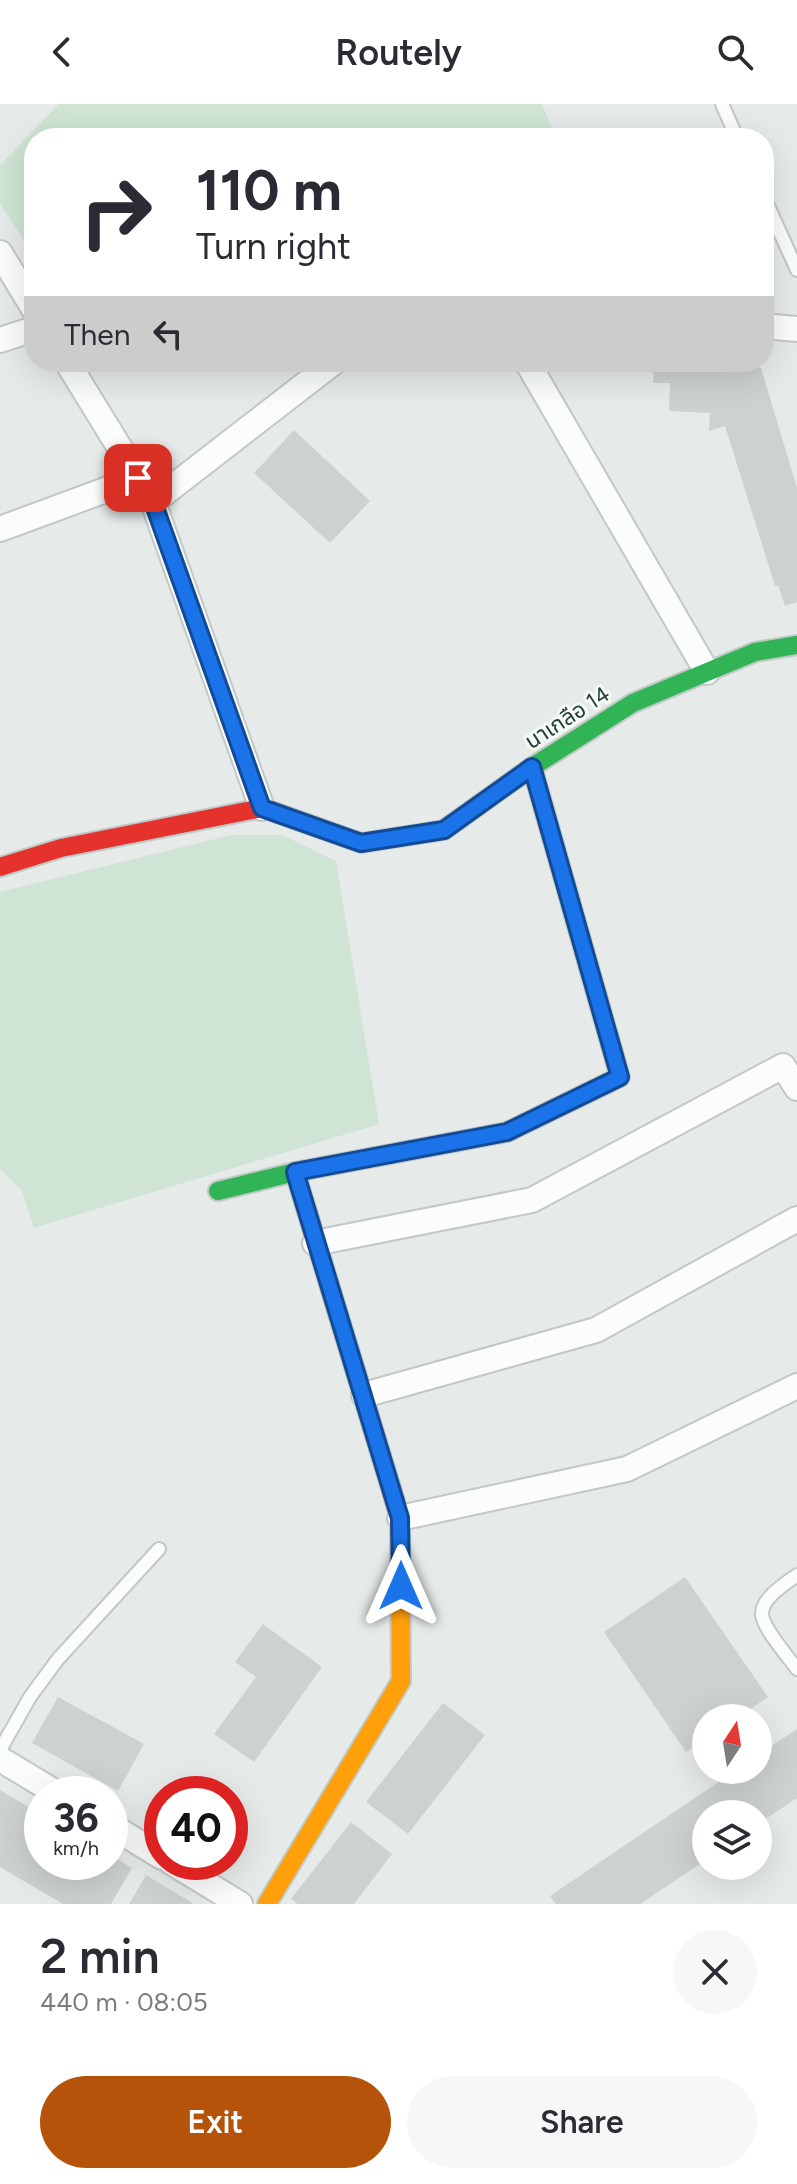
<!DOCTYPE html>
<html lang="en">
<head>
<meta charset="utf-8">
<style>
	body { margin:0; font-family:Figtree,"Noto Sans Thai",sans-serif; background:#f7f7f7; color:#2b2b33; height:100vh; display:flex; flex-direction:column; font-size:30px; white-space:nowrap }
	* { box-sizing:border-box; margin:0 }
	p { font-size:26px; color:#7c7c81 }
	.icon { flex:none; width:44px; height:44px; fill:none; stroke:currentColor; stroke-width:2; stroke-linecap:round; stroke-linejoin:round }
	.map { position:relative; height:1800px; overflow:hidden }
	.side { display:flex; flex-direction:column; background:#fff; flex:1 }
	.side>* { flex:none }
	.banner { position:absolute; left:24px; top:24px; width:750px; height:244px; border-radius:32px; box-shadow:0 8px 32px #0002; background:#fff; color:#2b2b33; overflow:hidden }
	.needle { width:52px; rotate:12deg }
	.controls { position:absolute; left:692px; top:1600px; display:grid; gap:16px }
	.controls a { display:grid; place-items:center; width:80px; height:80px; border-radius:50%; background:#fff; box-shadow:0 8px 32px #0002; font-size:40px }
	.speed { position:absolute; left:24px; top:1672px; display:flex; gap:16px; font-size:40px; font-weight:700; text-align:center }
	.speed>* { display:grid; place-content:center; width:104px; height:104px; border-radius:50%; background:#fff; box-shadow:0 8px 32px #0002; line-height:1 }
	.speed small { font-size:20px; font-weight:400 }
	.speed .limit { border:12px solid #d22; background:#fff; color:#111 }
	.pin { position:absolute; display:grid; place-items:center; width:68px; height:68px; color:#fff; margin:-34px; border-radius:16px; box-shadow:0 4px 12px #0006 }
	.me { position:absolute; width:88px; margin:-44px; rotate:0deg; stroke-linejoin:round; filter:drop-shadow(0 0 6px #0008) }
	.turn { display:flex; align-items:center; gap:28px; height:168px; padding:0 40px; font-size:36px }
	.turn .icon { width:104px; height:104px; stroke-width:2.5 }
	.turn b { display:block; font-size:56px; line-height:68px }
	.then { display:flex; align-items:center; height:76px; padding:0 40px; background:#0003; gap:16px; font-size:30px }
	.round { display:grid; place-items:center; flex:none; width:84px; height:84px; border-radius:42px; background:#f7f7f7 }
	.head { display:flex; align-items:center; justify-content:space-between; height:136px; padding:0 40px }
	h1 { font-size:48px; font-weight:600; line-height:60px }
	.button { display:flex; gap:16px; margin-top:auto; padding:16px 40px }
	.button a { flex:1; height:92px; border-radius:48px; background:#b45309; color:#fff; font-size:32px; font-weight:600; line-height:92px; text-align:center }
	.button a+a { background:#f7f7f7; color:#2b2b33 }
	header { display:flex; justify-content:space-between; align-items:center; height:104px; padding:0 40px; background:#fff; font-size:36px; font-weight:600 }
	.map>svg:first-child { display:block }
</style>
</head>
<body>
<header><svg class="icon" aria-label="back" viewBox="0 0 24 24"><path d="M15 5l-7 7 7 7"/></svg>Routely<svg class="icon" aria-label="search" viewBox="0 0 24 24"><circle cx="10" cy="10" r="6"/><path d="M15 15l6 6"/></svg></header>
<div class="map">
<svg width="797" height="1800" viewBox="0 0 797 1800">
	<rect width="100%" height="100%" fill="#e6ebe9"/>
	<!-- green -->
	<path fill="#cfe4d5" d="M59 0H542L556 34H34V151L0 100V61Z
		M231 731H282L336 757 379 1020 34 1124 22 1087 0 1065V788Z"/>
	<!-- building -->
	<path fill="#cdd2d0" d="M651 258 761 264 797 384V498L785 502 778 481 775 482 725 322 709 327 710 309 669 307 670 279H653L654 269 651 268Z
		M294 326 370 397 330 439 254 369Z
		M685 1473 768 1593 737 1614H706V1635L686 1648 604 1528Z
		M263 1520 322 1563 254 1658 214 1630 256 1573 235 1558Z
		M58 1593 144 1640 118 1687 32 1639Z
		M443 1599 485 1631 408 1730 366 1698Z
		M797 1625V1694L758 1720V1710H706V1756L640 1800H556L550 1792 736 1666H758V1651Z
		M0 1686 42 1711V1758H110V1751L132 1764 111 1800H63L0 1763Z
		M351 1718 392 1750 354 1800H298L291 1795Z
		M146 1771 194 1800H129Z"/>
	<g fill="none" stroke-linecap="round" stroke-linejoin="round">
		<!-- lane casing -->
		<g stroke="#c3c8c6" stroke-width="16">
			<path id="lane" d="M722 0 737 34
				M764 93 797 166
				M797 1471C785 1480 763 1493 762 1509 761 1522 789 1554 797 1565
				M0 1646 30 1593 58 1555 159 1445"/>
		</g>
		<!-- street casing -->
		<g stroke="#c3c8c6" stroke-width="28">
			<path id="street" d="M0 149 34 205
				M764 222 797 225
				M0 236 34 225
				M67 258 153 398 262 704
				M527 258 707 568
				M153 398 334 258
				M0 425 138 374
				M315 1139 532 1096 783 962 797 984
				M364 1291 596 1226 797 1115
				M400 1414 627 1365 797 1282
				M0 1655 58 1690
				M110 1721 162 1753
				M171 1758 240 1800"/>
		</g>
		<!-- fast casing -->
		<g stroke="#c1c9c6" stroke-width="22">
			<path id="fast" d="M266 705 361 739 444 726 532 663 633 599 755 548 797 541
				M295 1068 380 1348
				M218 1087 295 1068 507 1028 620 973 532 663"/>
		</g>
		<!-- slow casing -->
		<g stroke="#c1c9c6" stroke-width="22">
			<path id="slow" d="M267 1800 401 1577 400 1414 380 1348"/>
		</g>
		<!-- jam casing -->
		<g stroke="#c1c9c6" stroke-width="22">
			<path id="jam" d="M0 763 61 744 262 704 266 705"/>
		</g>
		<!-- lane -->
		<use href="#lane" stroke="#fbfcfc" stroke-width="12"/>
		<!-- street -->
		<use href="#street" stroke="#fbfcfc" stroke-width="24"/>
		<!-- fast -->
		<use href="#fast" stroke="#30b455" stroke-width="18"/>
		<!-- slow -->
		<use href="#slow" stroke="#ff9f0a" stroke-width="18"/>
		<!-- jam -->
		<use href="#jam" stroke="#e5322d" stroke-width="18"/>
	</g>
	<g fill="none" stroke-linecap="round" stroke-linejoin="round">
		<!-- route casing -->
		<g stroke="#114b97" stroke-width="20">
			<path id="route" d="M138 374 153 398 262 704 361 739 444 726 532 663 620 973 507 1028 295 1068 400 1414 401 1482"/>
		</g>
		<!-- route -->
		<use href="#route" stroke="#1a73e8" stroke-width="14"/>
	</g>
	<g text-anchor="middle" stroke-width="6" stroke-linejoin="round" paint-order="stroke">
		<!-- street labels -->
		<g font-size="22" fill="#233f36" stroke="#f5faf7">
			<text transform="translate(567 613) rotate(-33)" y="8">นาเกลือ 14</text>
		</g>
	</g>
</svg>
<div class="controls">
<a><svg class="needle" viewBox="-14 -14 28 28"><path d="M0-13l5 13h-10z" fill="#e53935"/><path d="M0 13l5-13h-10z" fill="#7c7c81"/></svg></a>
<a><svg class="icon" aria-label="layers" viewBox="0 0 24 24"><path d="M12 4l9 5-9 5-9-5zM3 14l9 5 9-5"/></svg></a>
</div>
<div class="speed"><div>36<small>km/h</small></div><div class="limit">40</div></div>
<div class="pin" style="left:138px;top:374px;background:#d93025"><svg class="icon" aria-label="arrive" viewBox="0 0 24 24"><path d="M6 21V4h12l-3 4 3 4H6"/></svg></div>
<svg class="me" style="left:401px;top:1482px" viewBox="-20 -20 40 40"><path d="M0-17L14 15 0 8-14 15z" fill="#1a73e8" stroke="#fff" stroke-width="4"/></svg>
<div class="banner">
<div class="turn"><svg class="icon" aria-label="right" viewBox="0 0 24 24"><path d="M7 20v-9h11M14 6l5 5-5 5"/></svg><div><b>110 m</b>Turn right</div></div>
<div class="then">Then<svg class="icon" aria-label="left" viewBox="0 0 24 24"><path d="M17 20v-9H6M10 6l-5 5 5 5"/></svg></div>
</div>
</div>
<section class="side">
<div class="head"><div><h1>2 min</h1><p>440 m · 08:05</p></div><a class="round"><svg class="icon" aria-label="close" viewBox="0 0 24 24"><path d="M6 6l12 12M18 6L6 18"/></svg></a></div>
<div class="button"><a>Exit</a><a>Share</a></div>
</section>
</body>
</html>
